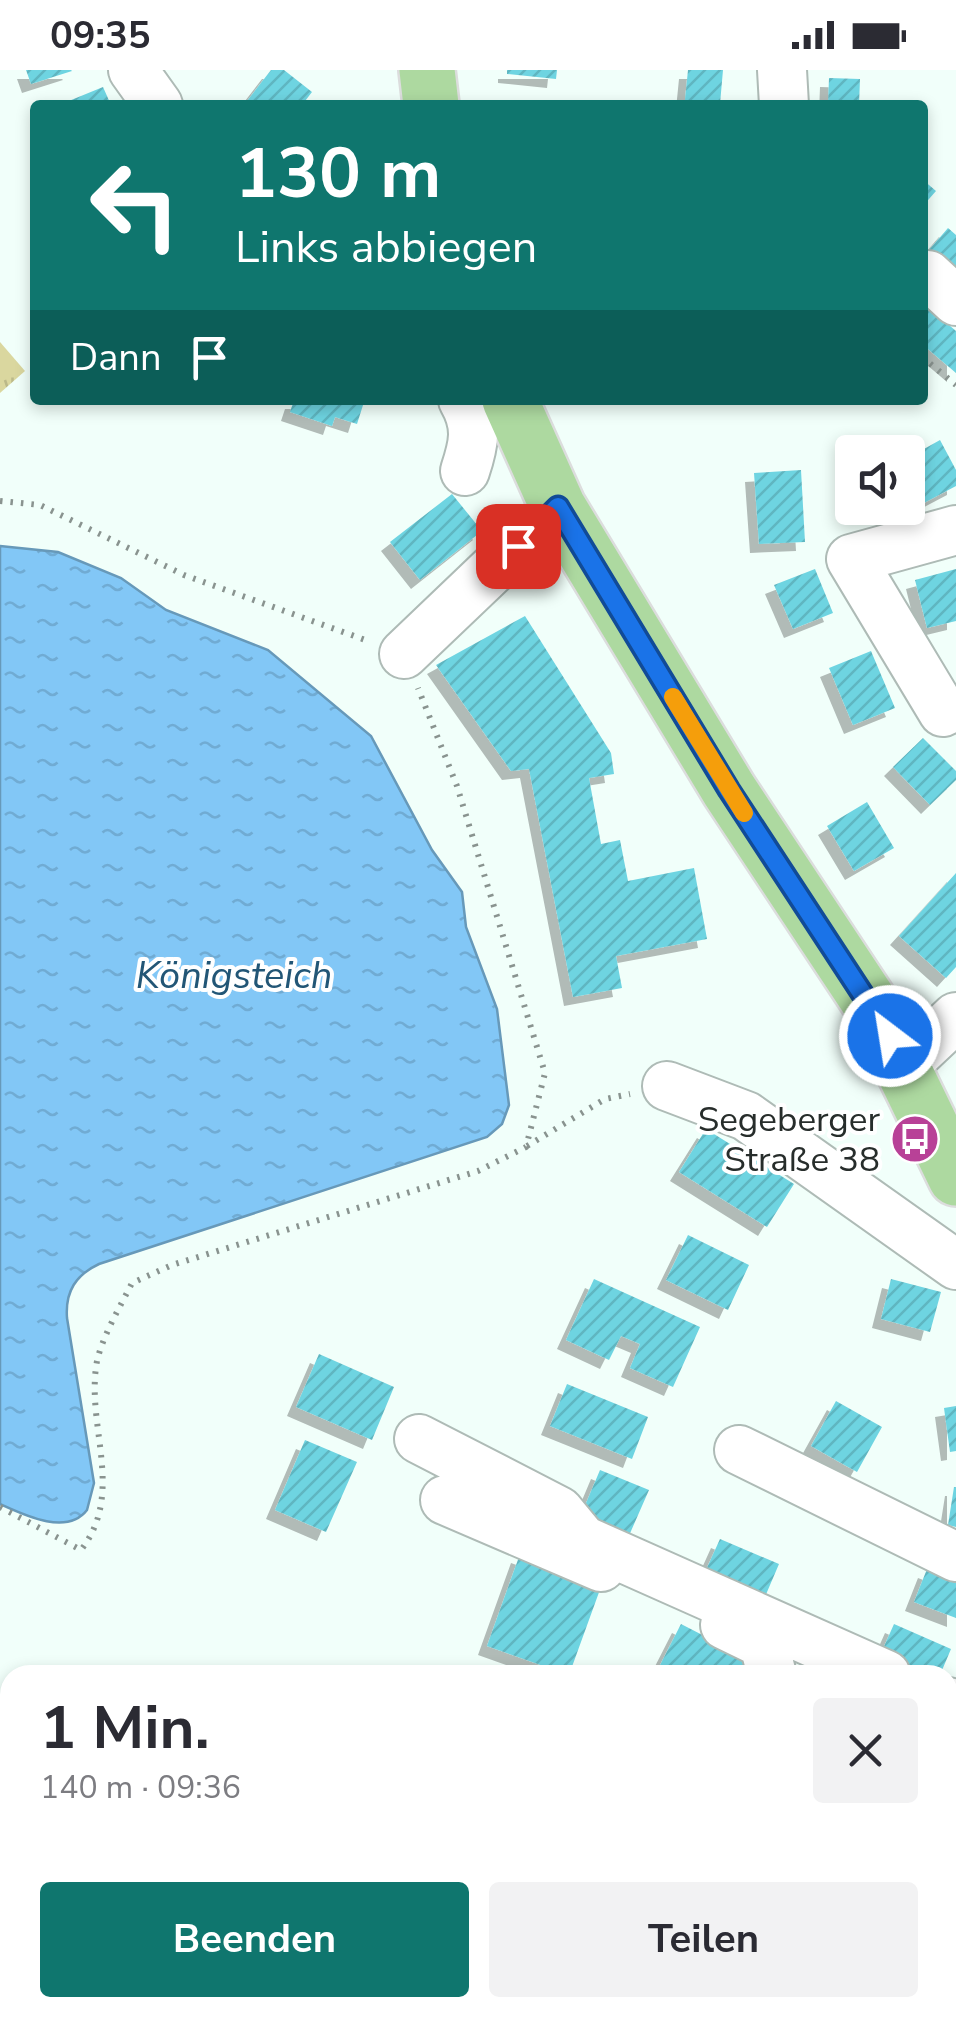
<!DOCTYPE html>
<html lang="de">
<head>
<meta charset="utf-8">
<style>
	body { margin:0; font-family:"Nunito Sans",sans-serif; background:#f2f2f3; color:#2b2b33; height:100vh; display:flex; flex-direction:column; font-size:38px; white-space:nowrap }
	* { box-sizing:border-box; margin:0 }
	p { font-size:32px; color:#7c7c81 }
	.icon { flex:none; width:55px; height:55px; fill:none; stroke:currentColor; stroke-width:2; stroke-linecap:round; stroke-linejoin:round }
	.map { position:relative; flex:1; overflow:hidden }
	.panel { position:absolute; left:0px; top:1595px; width:958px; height:352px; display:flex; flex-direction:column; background:#fff; border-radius:30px 30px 0 0; box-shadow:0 5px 15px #0003 }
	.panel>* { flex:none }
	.hud { position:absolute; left:30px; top:30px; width:898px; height:305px; border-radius:10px; box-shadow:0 5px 15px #0003; background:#0f766e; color:#fff; overflow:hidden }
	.tools { position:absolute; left:835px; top:365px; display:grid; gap:20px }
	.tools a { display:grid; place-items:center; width:90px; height:90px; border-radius:10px; background:#fff; box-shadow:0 5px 15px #0003; font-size:50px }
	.pin { position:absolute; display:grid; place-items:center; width:85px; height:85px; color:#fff; margin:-42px; border-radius:20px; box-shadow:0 5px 15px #0006 }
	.me { position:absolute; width:110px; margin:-55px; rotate:329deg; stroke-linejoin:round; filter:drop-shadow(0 0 8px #0008) }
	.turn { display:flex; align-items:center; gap:35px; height:210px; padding:0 40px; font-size:45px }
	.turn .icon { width:130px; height:130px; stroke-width:2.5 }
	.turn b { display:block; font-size:70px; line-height:85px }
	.then { display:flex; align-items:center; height:95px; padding:0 40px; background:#0003; gap:20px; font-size:38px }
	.round { display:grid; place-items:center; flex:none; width:105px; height:105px; border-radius:10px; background:#f2f2f3 }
	.overview { display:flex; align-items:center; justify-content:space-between; height:170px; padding:0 40px }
	h1 { font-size:60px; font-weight:700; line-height:75px }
	.button { display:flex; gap:20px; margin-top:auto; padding:20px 40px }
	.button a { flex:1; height:115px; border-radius:10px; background:#0f766e; color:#fff; font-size:40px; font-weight:700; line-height:115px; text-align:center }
	.button a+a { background:#f2f2f3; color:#2b2b33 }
	.status { display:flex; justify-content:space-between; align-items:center; height:70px; padding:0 50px; background:#fff; direction:ltr }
	.status svg { height:28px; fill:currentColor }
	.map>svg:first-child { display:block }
</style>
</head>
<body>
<div class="status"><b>09:35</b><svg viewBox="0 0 49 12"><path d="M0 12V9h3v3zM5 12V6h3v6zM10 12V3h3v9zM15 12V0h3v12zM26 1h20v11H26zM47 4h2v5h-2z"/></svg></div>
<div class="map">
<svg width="956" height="1947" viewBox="0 0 956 1947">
	<defs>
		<pattern id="grass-tufts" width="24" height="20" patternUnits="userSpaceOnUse" patternTransform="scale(2.5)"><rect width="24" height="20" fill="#dad79f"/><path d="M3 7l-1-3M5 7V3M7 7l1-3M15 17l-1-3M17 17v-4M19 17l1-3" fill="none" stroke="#bbb989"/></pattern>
		<pattern id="water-ripples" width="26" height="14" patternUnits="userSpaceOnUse" patternTransform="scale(2.5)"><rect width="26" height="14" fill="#82c7f6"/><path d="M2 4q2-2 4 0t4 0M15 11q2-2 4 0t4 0" fill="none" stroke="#70abd3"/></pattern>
		<pattern id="building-hatch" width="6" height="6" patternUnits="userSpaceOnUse" patternTransform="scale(2.5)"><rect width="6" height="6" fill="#6ed4e1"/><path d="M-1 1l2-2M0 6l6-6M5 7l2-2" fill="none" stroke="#5fb6c1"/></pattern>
		<filter id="shadow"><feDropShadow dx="-9" dy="9" stdDeviation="0" flood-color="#0004"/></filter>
	</defs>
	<rect width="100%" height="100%" fill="#f1fffa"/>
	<!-- grass -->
	<path fill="url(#grass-tufts)" d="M0 272 25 301 0 323Z"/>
	<!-- water -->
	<path fill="url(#water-ripples)" stroke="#6799b9" stroke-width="2.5" d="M0 476 58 482 121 508 166 540 268 580 371 666 432 780 462 822 466 857 497 939 509 1035 502 1054 487 1067 99 1194C76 1205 65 1221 67 1248L94 1413 87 1440C67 1466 24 1445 0 1434Z"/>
	<!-- building -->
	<path fill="url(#building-hatch)" filter="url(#shadow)" d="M26 0H71L72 1 31 14Z
		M271 0H284L312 22 302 35H244Z
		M507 0H557L556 9 507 4Z
		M688 0H723L720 34 685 30Z
		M829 8 860 9 859 35H828Z
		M103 17 111 35H59Z
		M922 109 936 121 922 137Z
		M948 158 956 165V204L929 180Z
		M922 232 956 261V303L922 274Z
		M294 330H359L364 332 357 354 335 347 332 356 290 342Z
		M940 370 956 400V416L920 435 908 412V388Z
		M801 400 805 472 759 474 754 403Z
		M452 424 482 461 420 510 390 472Z
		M815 499 833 543 793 559 774 515Z
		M956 499V551L927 558 915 510Z
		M525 546 611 683 614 704 589 708 601 774 620 770 628 811 694 798 707 869 616 886 622 918 573 927 529 699 511 701 436 595Z
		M871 581 895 638 853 655 829 598Z
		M923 668 956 701V710L930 735 893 697Z
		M867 732 894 778 854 801 827 756Z
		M956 803V897L946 908 899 866Z
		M706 1059 794 1114 767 1157 679 1102Z
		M688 1165 749 1195 728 1240 666 1210Z
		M594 1209 700 1257 673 1317 630 1298 640 1274 621 1266 609 1290 566 1270Z
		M891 1209 941 1222 930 1262 881 1249Z
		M319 1284 394 1317 372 1370 296 1337Z
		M567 1314 648 1347 632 1389 550 1356Z
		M836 1331 882 1357 857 1402 811 1376Z
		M956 1336V1381L950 1382 944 1338Z
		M305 1370 357 1392 326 1462 275 1440Z
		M600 1400 649 1420 624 1477 576 1457Z
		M954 1417H956V1457L948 1455Z
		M720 1469 779 1494 761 1536 701 1511Z
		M520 1484 602 1514 569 1605 487 1576Z
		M927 1499 956 1510V1548L914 1532Z
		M681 1554 751 1590 743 1605H655Z
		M894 1554 951 1579 940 1605H913L878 1590Z
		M0 1663 10 1669V1719L0 1713Z
		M0 1887 10 1894 0 1910Z
		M948 1904 956 1908V1947L925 1938H948Z
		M141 1938H195L190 1947H157Z
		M446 1938H481L476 1947H462Z
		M520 1938H573L568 1947H514Z
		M756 1938H793L788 1947H773Z"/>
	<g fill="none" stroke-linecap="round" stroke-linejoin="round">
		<!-- minor casing -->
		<g stroke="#aebbb6" stroke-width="52">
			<path id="minor" d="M133 0 158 35
				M782 0 784 35
				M928 205 956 231
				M463 330C478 356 474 374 465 401
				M404 584 558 437
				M943 642 851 489 956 460
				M905 995 956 947
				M667 1016 746 1046 956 1195
				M419 1369 559 1441 583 1470 886 1605
				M739 1380 956 1487
				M445 1430 601 1497
				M725 1555 764 1574 772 1605
				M948 1632 956 1636
				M0 1765 10 1771
				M0 1857 10 1865
				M321 1938 338 1947
				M45 1947V1938"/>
		</g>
		<!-- major casing -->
		<g stroke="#dcdddd" stroke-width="60">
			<path id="major" d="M427 0 431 35
				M510 330 558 437 729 720 874 939 956 1108
				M948 1755 956 1737
				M856 1947 860 1938"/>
		</g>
		<!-- path -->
		<path stroke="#89938f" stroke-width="6" stroke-dasharray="2.5 8" stroke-linecap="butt" d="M922 287 956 315
			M0 431 40 435 184 505 371 572
			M527 1076 605 1029 630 1024
			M0 1437 81 1480C126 1422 85 1356 97 1291 103 1265 120 1237 132 1213L172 1195 478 1101 526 1077 545 1003 457 716 418 618
			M948 1694 956 1676"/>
		<!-- minor -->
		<use href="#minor" stroke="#fff" stroke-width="48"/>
		<!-- major -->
		<use href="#major" stroke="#add9a0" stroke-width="55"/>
	</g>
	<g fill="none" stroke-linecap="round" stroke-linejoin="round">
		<!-- route casing -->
		<g stroke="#114b97" stroke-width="25">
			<path id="route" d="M518 476 558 437 729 720 890 966"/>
		</g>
		<!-- route -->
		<use href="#route" stroke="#1a73e8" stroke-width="18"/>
		<!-- slow -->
		<path stroke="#f59e0b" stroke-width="18" d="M673 627 744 743"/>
	</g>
	<!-- icons -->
	<defs>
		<g id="bus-disc" transform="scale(2.5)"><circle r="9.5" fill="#b84197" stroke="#fff"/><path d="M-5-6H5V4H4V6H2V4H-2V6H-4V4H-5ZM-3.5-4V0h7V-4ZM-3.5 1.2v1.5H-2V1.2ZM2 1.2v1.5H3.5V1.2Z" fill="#fff"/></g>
	</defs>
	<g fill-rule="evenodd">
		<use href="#bus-disc" x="915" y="1069"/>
	</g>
	<g text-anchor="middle" stroke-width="8" stroke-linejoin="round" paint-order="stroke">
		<!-- poi labels -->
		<g font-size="35" fill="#272d2b" stroke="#fff" text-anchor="end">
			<text x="880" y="1061">Segeberger<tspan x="880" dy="40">Straße 38</tspan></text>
		</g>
		<!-- water labels -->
		<g font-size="38" font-style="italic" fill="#225676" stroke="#fff">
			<text x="234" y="918">Königsteich</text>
		</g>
	</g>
</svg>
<div class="tools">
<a><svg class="icon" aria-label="sound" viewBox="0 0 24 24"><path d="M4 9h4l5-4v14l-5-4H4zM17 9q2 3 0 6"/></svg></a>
</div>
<div class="pin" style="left:518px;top:476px;background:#d93025"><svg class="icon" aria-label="arrive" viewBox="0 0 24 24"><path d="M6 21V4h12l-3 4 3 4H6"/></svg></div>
<svg class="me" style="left:890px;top:966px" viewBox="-20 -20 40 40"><circle r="17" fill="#1a73e8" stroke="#fff" stroke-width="3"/><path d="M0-11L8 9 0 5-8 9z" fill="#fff"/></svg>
<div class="hud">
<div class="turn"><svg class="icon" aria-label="left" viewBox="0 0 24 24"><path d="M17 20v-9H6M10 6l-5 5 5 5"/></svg><div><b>130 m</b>Links abbiegen</div></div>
<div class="then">Dann<svg class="icon" aria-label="arrive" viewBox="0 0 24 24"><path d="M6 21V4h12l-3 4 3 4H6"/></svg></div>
</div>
<section class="panel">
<div class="overview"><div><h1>1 Min.</h1><p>140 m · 09:36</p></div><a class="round"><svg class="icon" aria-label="close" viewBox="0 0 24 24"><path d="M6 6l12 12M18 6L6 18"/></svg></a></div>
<div class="button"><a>Beenden</a><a>Teilen</a></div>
</section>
</div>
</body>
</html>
